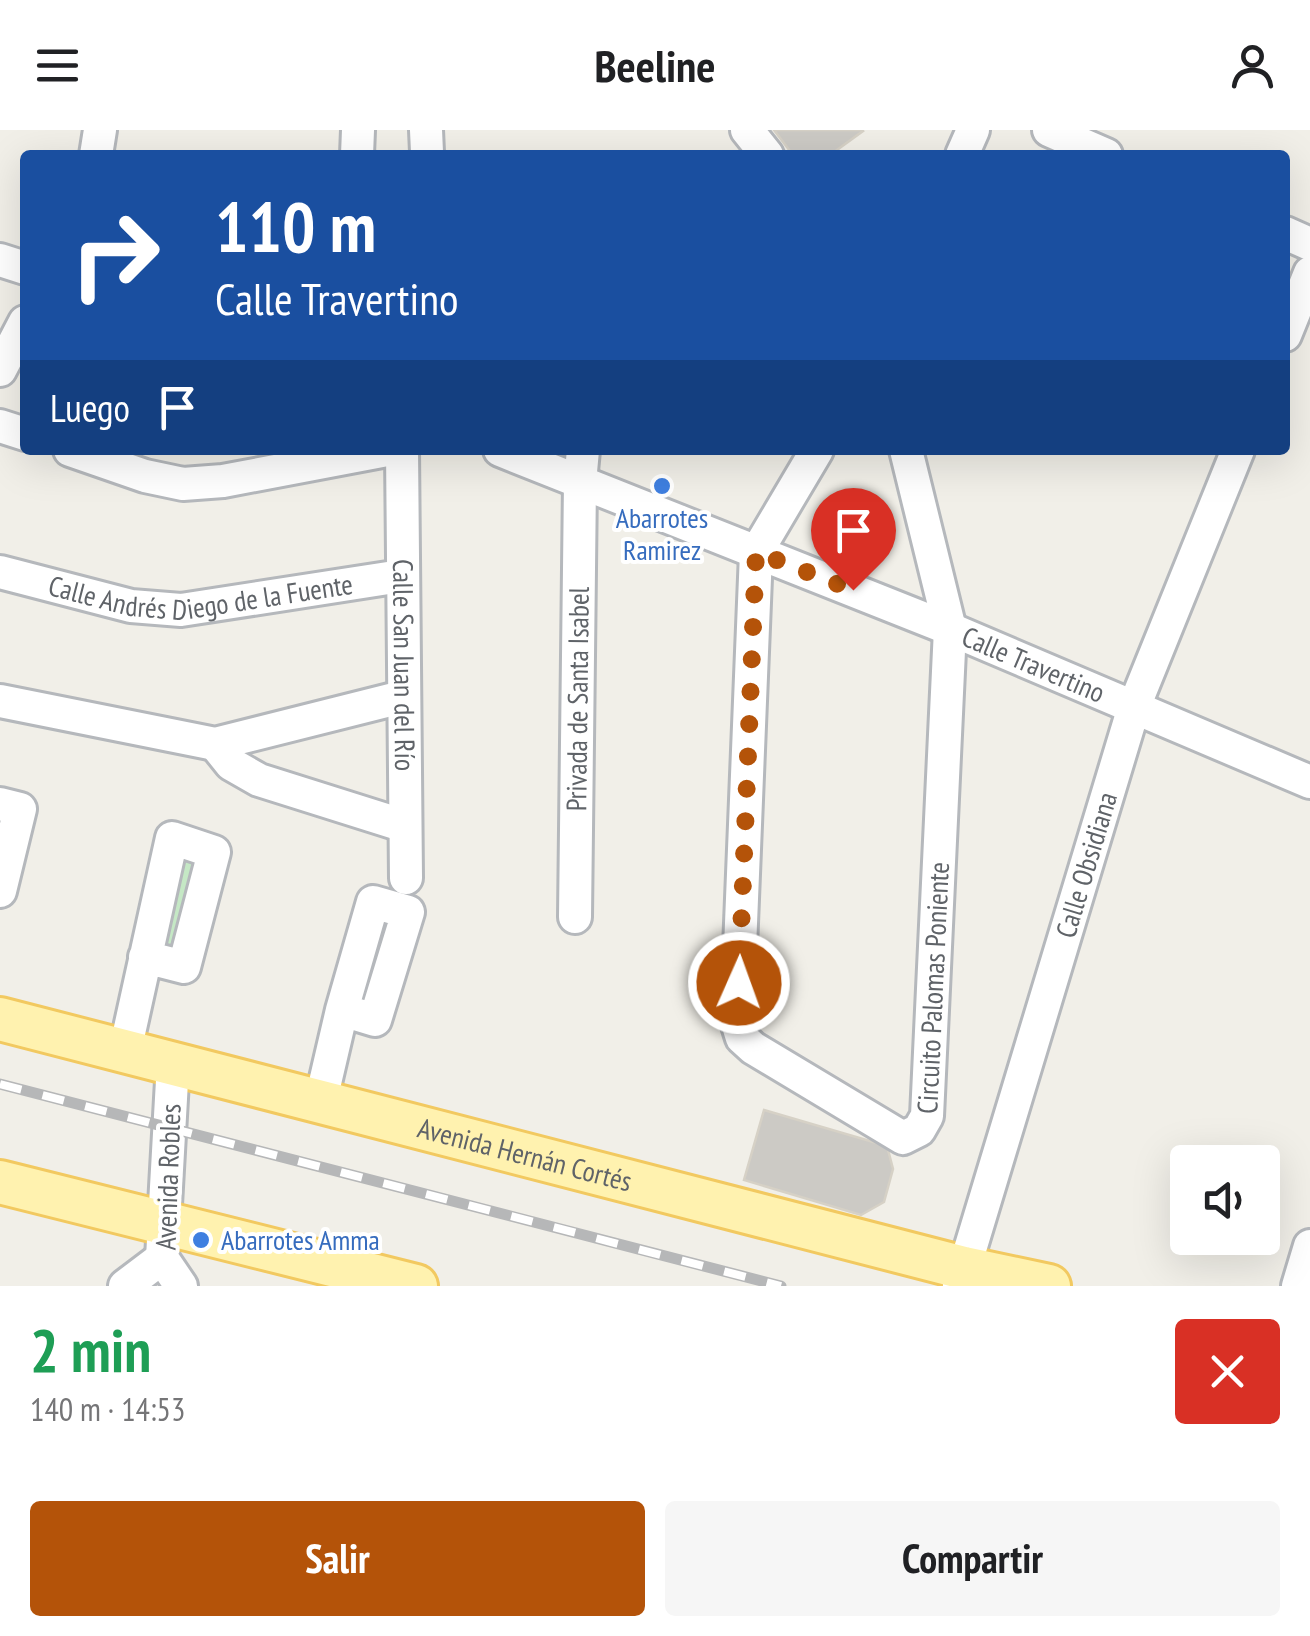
<!DOCTYPE html>
<html lang="es">
<head>
<meta charset="utf-8">
<style>
	body { margin:0; font-family:"PT Sans Narrow",sans-serif; background:#f6f6f6; color:#202124; height:100vh; display:flex; flex-direction:column; font-size:38px; white-space:nowrap }
	* { box-sizing:border-box; margin:0 }
	p { font-size:32px; color:#757577 }
	.icon { flex:none; width:55px; height:55px; fill:none; stroke:currentColor; stroke-width:2; stroke-linecap:round; stroke-linejoin:round }
	.map { position:relative; height:1156px; overflow:hidden }
	.side { display:flex; flex-direction:column; background:#fff; flex:1 }
	.side>* { flex:none }
	.banner { position:absolute; left:20px; top:20px; width:1270px; height:305px; border-radius:10px; box-shadow:0 10px 40px #0002; background:#1a4fa0; color:#fff; overflow:hidden }
	.tools { position:absolute; left:1170px; top:1015px; display:grid; gap:20px }
	.tools a { display:grid; place-items:center; width:110px; height:110px; border-radius:10px; background:#fff; box-shadow:0 10px 40px #0002; font-size:50px }
	.pin { position:absolute; display:grid; place-items:center; width:85px; height:85px; color:#fff; margin:-102px -42px; border-radius:50% 50% 50% 0; rotate:-45deg; box-shadow:0 0 10px #0007 }
	.pin .icon { rotate:45deg }
	.me { position:absolute; width:110px; margin:-55px; rotate:2deg; stroke-linejoin:round; filter:drop-shadow(0 0 8px #0008) }
	.turn { display:flex; align-items:center; gap:35px; height:210px; padding:0 30px; font-size:45px }
	.turn .icon { width:130px; height:130px; stroke-width:2.5 }
	.turn b { display:block; font-size:70px; line-height:85px }
	.then { display:flex; align-items:center; height:95px; padding:0 30px; background:#0003; gap:20px; font-size:38px }
	.round { display:grid; place-items:center; flex:none; width:105px; height:105px; border-radius:10px; background:#f6f6f6 }
	.overview { display:flex; align-items:center; justify-content:space-between; height:170px; padding:0 30px }
	h1 { font-size:60px; font-weight:600; line-height:75px; color:#1e9e55 }
	.primary-button { display:flex; gap:20px; margin-top:auto; padding:20px 30px }
	.primary-button a { flex:1; height:115px; border-radius:10px; background:#b45309; color:#fff; font-size:40px; font-weight:600; line-height:115px; text-align:center }
	.primary-button a+a { background:#f6f6f6; color:#202124 }
	header { display:flex; justify-content:space-between; align-items:center; height:130px; padding:0 30px; background:#fff; font-size:45px; font-weight:600 }
	.map>svg:first-child { display:block }
</style>
</head>
<body>
<header><svg class="icon" aria-label="menu" viewBox="0 0 24 24"><path d="M4 6h16M4 12h16M4 18h16"/></svg>Beeline<svg class="icon" aria-label="person" viewBox="0 0 24 24"><circle cx="12" cy="8" r="4"/><path d="M4 21q1-7 8-7t8 7"/></svg></header>
<div class="map">
<svg width="1310" height="1156" viewBox="0 0 1310 1156">
	<rect width="100%" height="100%" fill="#f1efe8"/>
	<!-- green -->
	<path fill="#c5e8c5" d="M173 711 211 724 183 834 149 825Z"/>
	<!-- building -->
	<path fill="#cccac5" stroke="#d6d1c6" stroke-width="2.5" d="M774 0H862L863 1 830 25H793Z
		M764 980 887 1016 893 1039 884 1072 861 1085 744 1050Z"/>
	<g fill="none" stroke-linecap="round" stroke-linejoin="round">
		<!-- minor casing -->
		<g stroke="#b5b8bc" stroke-width="38">
			<g id="minor">
				<path d="M426 0 427 22"/>
				<path d="M747 0 767 25"/>
				<path d="M1049 0 1106 25"/>
				<path d="M96 25 100 0"/>
				<path d="M357 25 358 0"/>
				<path d="M962 25 973 0"/>
				<path d="M1285 103 1310 114"/>
				<path d="M0 130 25 138"/>
				<path d="M1285 205 1310 143"/>
				<path d="M0 240 25 192"/>
				<path d="M0 296 25 304"/>
				<path d="M70 320 145 346 183 354 223 351 387 320"/>
				<path id="s1" d="M402 320 406 748"/>
				<path id="s2" d="M500 320 950 499 1310 652"/>
				<path id="s3" d="M817 320 756 423 737 892 742 908 753 918 903 1008 919 1000 927 986 950 499 906 320"/>
				<path id="s4" d="M0 442 131 476 181 480 401 446"/>
				<path d="M0 571 215 614 402 567"/>
				<path d="M215 614 231 634 259 650 405 696"/>
				<path d="M0 674 20 679 0 761"/>
				<path id="s5" d="M575 787 580 352 583 320"/>
				<path d="M125 921C140 850 156 779 172 708L214 722 184 837 145 827"/>
				<path d="M173 933 162 1128 181 1156"/>
				<path d="M321 970 342 880 373 772 408 782 375 890 342 880"/>
				<path d="M125 1156 162 1128"/>
				<path id="s6" d="M959 1156 1134 577 1238 320"/>
				<path d="M1298 1156 1310 1116"/>
			</g>
		</g>
		<!-- major casing -->
		<g stroke="#f2c960" stroke-width="48">
			<g id="major">
				<path id="s7" d="M0 889 964 1138 1049 1156"/>
				<path d="M0 1052 416 1156"/>
			</g>
		</g>
		<!-- minor -->
		<use href="#minor" stroke="#fff" stroke-width="32"/>
		<!-- major -->
		<use href="#major" stroke="#fff2af" stroke-width="42"/>
		<!-- rail casing -->
		<g stroke="#b6b7b8" stroke-width="11">
			<path id="rail" d="M0 954 781 1156"/>
		</g>
		<!-- rail -->
		<use href="#rail" stroke="#fff" stroke-width="8" stroke-dasharray="22" stroke-linecap="butt"/>
	</g>
	<g fill="none" stroke-linecap="round" stroke-linejoin="round">
		<!-- route -->
		<path stroke="#b45309" stroke-width="18" stroke-dasharray="0 32.4" d="M739 853 756 422 853 460"/>
	</g>
	<!-- markers -->
	<g fill="#3f7fe0" stroke="#fff" stroke-width="4">
		<circle cx="662" cy="356" r="10"/>
		<circle cx="201" cy="1110" r="10"/>
	</g>
	<g text-anchor="middle" stroke-width="8" stroke-linejoin="round" paint-order="stroke">
		<!-- shop labels -->
		<g font-size="28" fill="#366cbe" stroke="#fff">
			<text x="662" y="398">Abarrotes<tspan x="662" dy="32">Ramirez</tspan></text>
			<text x="221" y="1120" text-anchor="start">Abarrotes Amma</text>
		</g>
		<!-- street labels -->
		<g font-size="28" fill="#5f6368" stroke="#fff">
			<text dy="10" stroke="none"><textPath href="#s4" startOffset="205">Calle Andrés Diego de la Fuente</textPath></text>
			<text dy="10" stroke="none"><textPath href="#s1" startOffset="215">Calle San Juan del Río</textPath></text>
			<text dy="10" stroke="none"><textPath href="#s2" startOffset="575">Calle Travertino</textPath></text>
			<text dy="10" stroke="none"><textPath href="#s5" startOffset="218">Privada de Santa Isabel</textPath></text>
			<text dy="10" stroke="none"><textPath href="#s6" startOffset="440">Calle Obsidiana</textPath></text>
			<text dy="10" stroke="none"><textPath href="#s3" startOffset="958">Circuito Palomas Poniente</textPath></text>
			<text dy="10" stroke="none"><textPath href="#s7" startOffset="542">Avenida Hernán Cortés</textPath></text>
			<text transform="translate(168 1047) rotate(-88)" y="10">Avenida Robles</text>
		</g>
	</g>
</svg>
<div class="tools">
<a><svg class="icon" aria-label="sound" viewBox="0 0 24 24"><path d="M4 9h4l5-4v14l-5-4H4zM17 9q2 3 0 6"/></svg></a>
</div>
<div class="pin" style="left:853px;top:460px;background:#d93025"><svg class="icon" aria-label="arrive" viewBox="0 0 24 24"><path d="M6 21V4h12l-3 4 3 4H6"/></svg></div>
<svg class="me" style="left:739px;top:853px" viewBox="-20 -20 40 40"><circle r="17" fill="#b45309" stroke="#fff" stroke-width="3"/><path d="M0-11L8 9 0 5-8 9z" fill="#fff"/></svg>
<div class="banner">
<div class="turn"><svg class="icon" aria-label="right" viewBox="0 0 24 24"><path d="M7 20v-9h11M14 6l5 5-5 5"/></svg><div><b>110 m</b>Calle Travertino</div></div>
<div class="then">Luego<svg class="icon" aria-label="arrive" viewBox="0 0 24 24"><path d="M6 21V4h12l-3 4 3 4H6"/></svg></div>
</div>
</div>
<section class="side">
<div class="overview"><div><h1>2 min</h1><p>140 m · 14:53</p></div><a class="round" style="background:#d93025;color:#fff"><svg class="icon" aria-label="close" viewBox="0 0 24 24"><path d="M6 6l12 12M18 6L6 18"/></svg></a></div>
<div class="primary-button"><a>Salir</a><a>Compartir</a></div>
</section>
</body>
</html>
